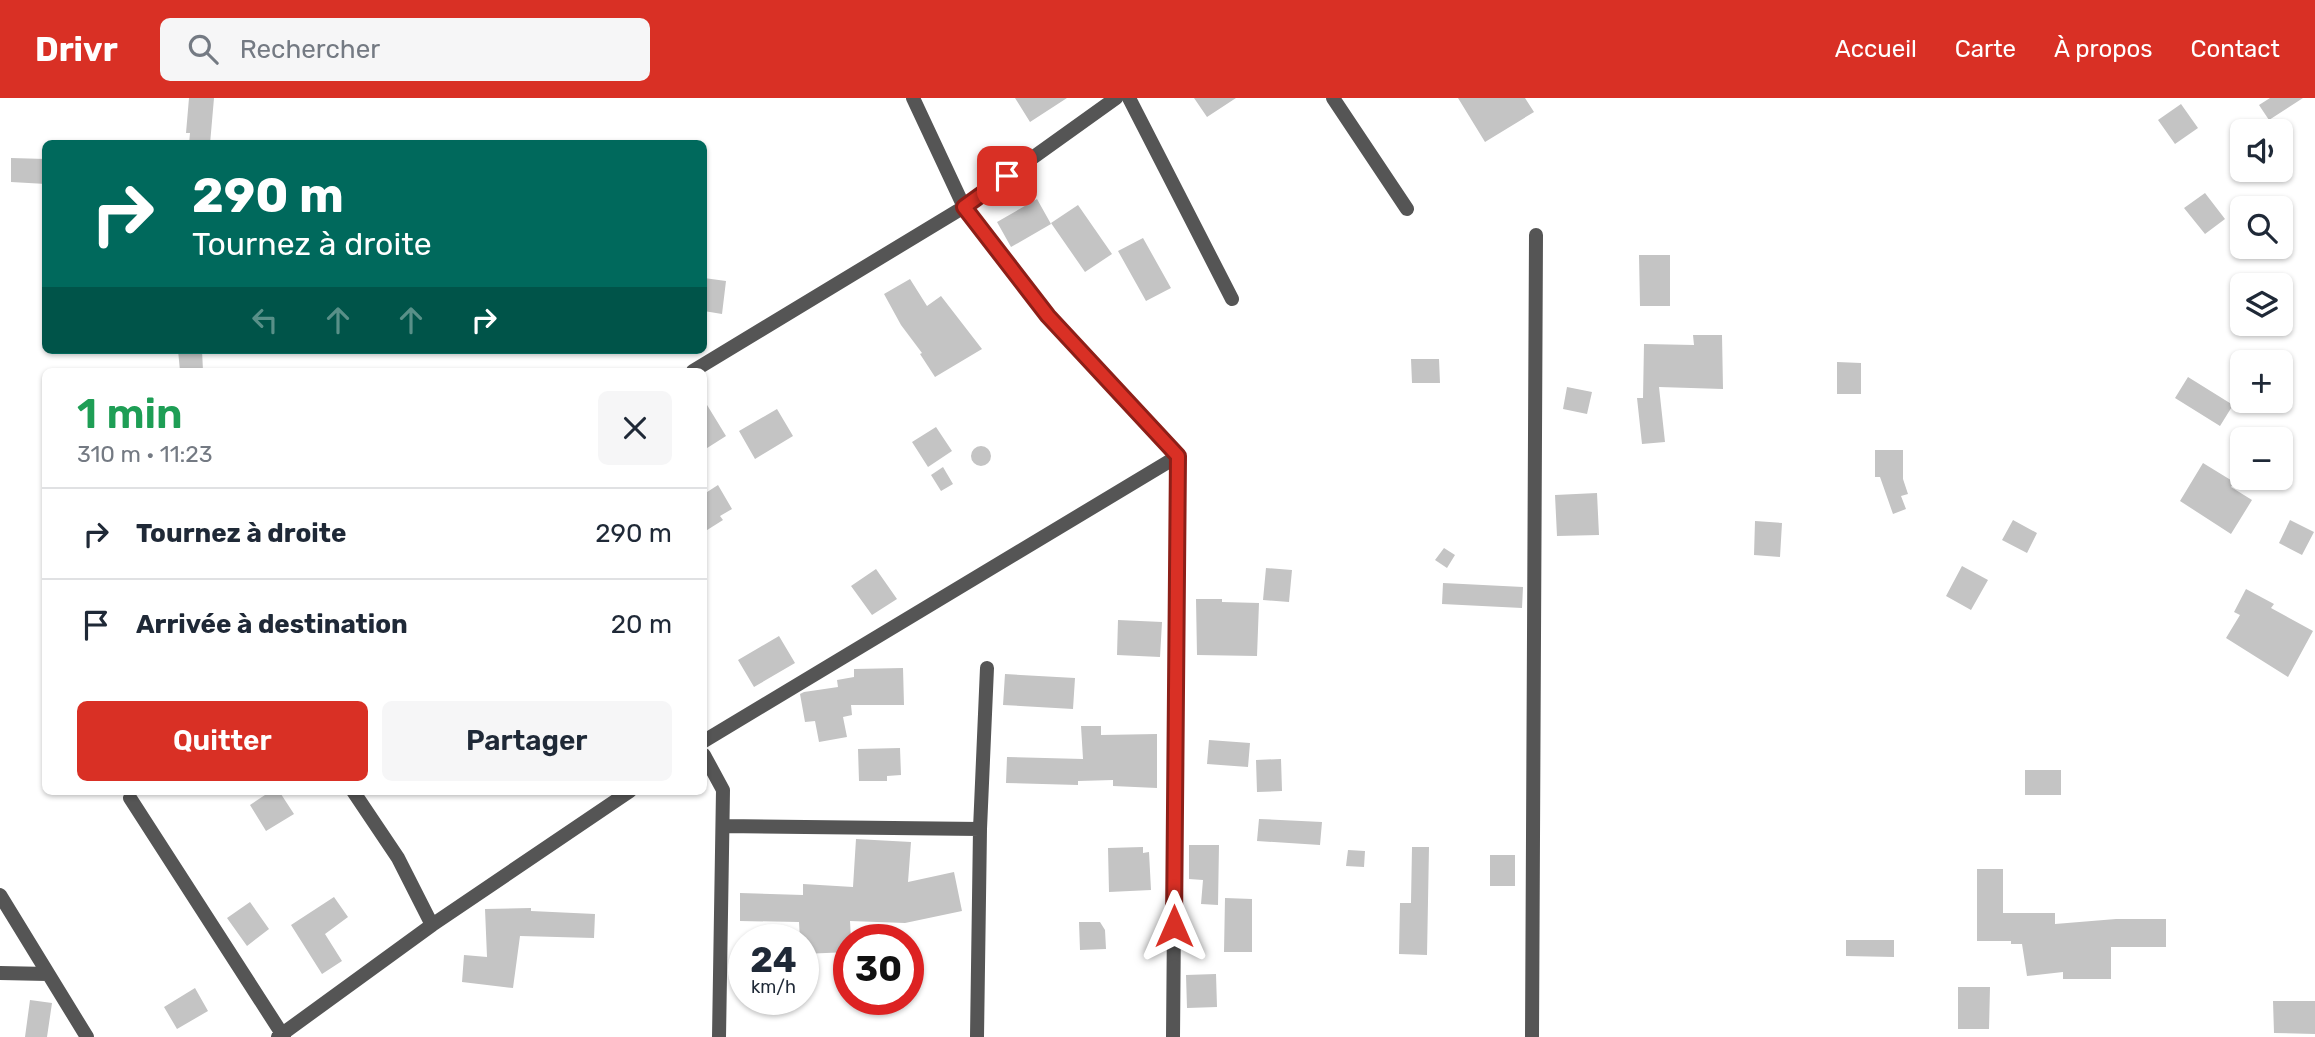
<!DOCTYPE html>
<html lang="fr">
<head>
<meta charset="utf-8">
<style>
	body { margin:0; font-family:Rubik,sans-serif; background:#f6f6f7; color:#1f2937; height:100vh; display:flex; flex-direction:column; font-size:26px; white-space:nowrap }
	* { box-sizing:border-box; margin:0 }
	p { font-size:23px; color:#747a83 }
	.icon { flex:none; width:38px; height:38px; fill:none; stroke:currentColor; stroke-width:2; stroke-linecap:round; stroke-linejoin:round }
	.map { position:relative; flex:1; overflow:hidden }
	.sheet { position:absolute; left:42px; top:270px; width:665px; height:427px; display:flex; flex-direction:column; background:#fff; border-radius:10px; box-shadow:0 2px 5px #0004 }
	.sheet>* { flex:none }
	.guide { position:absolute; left:42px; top:42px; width:665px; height:214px; border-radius:10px; box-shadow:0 2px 5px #0004; background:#00695c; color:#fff; overflow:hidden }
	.tools { position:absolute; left:2230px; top:21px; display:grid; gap:14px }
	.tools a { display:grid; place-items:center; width:63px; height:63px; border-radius:10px; background:#fff; box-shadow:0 2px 5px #0004; font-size:35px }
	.speed { position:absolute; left:728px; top:826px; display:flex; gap:14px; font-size:35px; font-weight:700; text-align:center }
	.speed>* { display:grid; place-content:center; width:91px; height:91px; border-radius:50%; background:#fff; box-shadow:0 2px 5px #0004; line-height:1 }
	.speed small { font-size:18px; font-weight:400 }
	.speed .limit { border:10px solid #d22; background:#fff; color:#111 }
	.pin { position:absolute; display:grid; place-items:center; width:60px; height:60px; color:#fff; margin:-30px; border-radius:14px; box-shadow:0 4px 10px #0006 }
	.me { position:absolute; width:77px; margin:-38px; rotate:0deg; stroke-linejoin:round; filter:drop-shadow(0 0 5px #0008) }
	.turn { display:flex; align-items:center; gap:24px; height:147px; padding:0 35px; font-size:32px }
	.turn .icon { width:91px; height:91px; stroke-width:2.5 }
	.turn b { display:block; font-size:49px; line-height:60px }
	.lanes { display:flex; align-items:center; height:66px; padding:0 35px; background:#0003; justify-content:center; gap:35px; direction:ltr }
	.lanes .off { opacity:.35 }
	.round { display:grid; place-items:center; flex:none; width:74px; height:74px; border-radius:10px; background:#f6f6f7 }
	.summary { display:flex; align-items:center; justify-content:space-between; height:119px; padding:0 35px }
	h1 { font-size:42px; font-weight:600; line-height:52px; color:#1e9e55 }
	.action { display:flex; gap:14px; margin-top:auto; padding:14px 35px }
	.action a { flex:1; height:80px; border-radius:10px; background:#d93025; color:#fff; font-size:28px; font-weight:600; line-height:80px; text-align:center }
	.action a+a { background:#f6f6f7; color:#1f2937 }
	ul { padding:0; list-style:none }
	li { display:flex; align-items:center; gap:21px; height:91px; padding:0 35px; border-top:2px solid #e0e1e3 }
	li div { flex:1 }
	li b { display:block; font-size:26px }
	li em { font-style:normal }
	header { display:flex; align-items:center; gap:42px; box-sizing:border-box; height:98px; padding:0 35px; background:#d93025; color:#fff }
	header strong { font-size:33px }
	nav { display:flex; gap:38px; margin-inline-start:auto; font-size:24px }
	.search { width:490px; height:63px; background:#f6f6f7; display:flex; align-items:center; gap:18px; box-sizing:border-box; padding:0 24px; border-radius:10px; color:#747a83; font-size:26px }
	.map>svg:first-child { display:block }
</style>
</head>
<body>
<header>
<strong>Drivr</strong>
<div class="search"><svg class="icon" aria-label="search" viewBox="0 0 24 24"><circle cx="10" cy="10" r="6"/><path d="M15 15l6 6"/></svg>Rechercher</div>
<nav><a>Accueil</a><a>Carte</a><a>À propos</a><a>Contact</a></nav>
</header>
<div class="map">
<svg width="2315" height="939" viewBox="0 0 2315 939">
	<rect width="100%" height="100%" fill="#fff"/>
	<!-- building -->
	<path fill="#c4c4c4" d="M189 0H214L210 46H189L190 35H186Z
		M1015 0H1067L1030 24Z
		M1194 0H1236L1207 19Z
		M1458 0H1525L1534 14 1485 44Z
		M2270 0H2303L2269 22 2259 7Z
		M2181 6 2198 30 2175 46 2158 22Z
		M11 60 46 61V86L11 84Z
		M2205 95 2225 121 2205 136 2184 110Z
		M1037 101 1051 126 1011 149 997 124Z
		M1078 107 1112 156 1085 174 1051 125Z
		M1143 140 1171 190 1146 203 1118 153Z
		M1639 157H1670V208H1640Z
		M704 180 726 183 722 216 704 213Z
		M910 181 927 208 941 198 982 251 935 279 920 256 922 255 901 227 884 196Z
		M1693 237H1722L1723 291 1659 289 1665 344 1642 346 1637 300H1643L1644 246 1694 247Z
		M178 252H202L203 273H180Z
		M1411 261H1439L1440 285H1412Z
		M1837 264 1861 265V296H1837Z
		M2188 279 2233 307 2220 328 2175 300Z
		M1567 289 1592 294 1587 316 1563 311Z
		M704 302 726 338 704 352Z
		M777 311 793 338 755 361 739 333Z
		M936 329 952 353 928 369 912 344Z
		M971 358a10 10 0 1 1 20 0a10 10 0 1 1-20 0Z
		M1875 352H1903V381L1908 396 1901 398 1906 411 1893 416 1880 379H1875Z
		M2203 365 2234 384 2231 389 2252 402 2231 436 2180 403Z
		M943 369 953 386 941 393 931 377Z
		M718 387 732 411 720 418 723 422 704 434V396Z
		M1597 395 1599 437 1557 438 1555 397Z
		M2013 422 2037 435 2027 455 2002 442Z
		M2290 422 2314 434 2302 457 2279 445Z
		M1755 423 1782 425 1780 459 1754 457Z
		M1444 450 1455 457 1447 470 1435 462Z
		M1962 468 1988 482 1971 512 1946 498Z
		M1266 470 1292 472 1289 504 1263 502Z
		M876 471 897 501 872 517 851 488Z
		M1443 485 1523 489 1522 510 1442 506Z
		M2246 491 2274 506 2271 510 2313 533 2288 579 2226 540 2240 517 2234 514Z
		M1196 501H1222V504L1259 505 1257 558 1197 557Z
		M1118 522 1162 524 1160 559 1117 557Z
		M779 538 795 565 754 589 738 562Z
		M903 570 904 607H851L852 617 843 619 847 639 819 644 815 623 805 624 800 596 804 594 838 589 837 582 854 579V571Z
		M1005 576 1075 580 1073 611 1003 607Z
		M1081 628H1101V637L1157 636V690L1113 688V682L1078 683V687L1006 685 1007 659 1083 661Z
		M1209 642 1250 645 1248 669 1207 666Z
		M900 650 901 677 887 678V683H859L858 651Z
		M1281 661 1282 693 1257 694 1256 662Z
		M2025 672H2061V697H2025Z
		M271 693H279L294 716 266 733 250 707Z
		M1259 721 1322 724 1320 747 1257 743Z
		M856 741 911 744 908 784 954 774 962 813 905 825 850 823 851 842H849V854L803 856V842H800L799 824 740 823V795L803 797V786L853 789Z
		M1189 747H1219L1218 807 1201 806 1203 782 1189 781Z
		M1143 749V755L1149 754 1151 792 1109 794 1108 750Z
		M1412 749H1429L1427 857 1399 856 1400 805H1411Z
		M1348 752 1365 753 1364 769 1346 768Z
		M1490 757H1515V788H1490Z
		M1977 771H2003V815H2055V826L2116 821H2166V849H2111V881H2063V874L2027 878 2022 846H2011V843H1977Z
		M334 799 348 819 325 836 342 863 322 876 291 827Z
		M1225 800 1252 801V854H1224Z
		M250 804 269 831 247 848 227 820Z
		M531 810V813L595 816 594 840 520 838 513 890 462 884 464 857 487 859 485 811Z
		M1079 824H1100L1105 832 1106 851 1080 852Z
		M1846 842H1894V859L1846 858Z
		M1216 876 1217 909 1187 910 1186 877Z
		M1958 889H1990L1989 931H1958Z
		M195 890 208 913 177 931 164 909Z
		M30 902 52 905 47 939H25Z
		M2273 903H2315V936L2274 935Z"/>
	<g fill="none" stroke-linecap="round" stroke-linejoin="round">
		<!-- street -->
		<path stroke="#555" stroke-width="14" d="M913 0 964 109 1116 0
			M1129 0 1232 201
			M1333 0 1407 111
			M693 273 964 109 1048 218 1178 358 704 643
			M704 657 723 692 719 939
			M353 693 398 760 432 827
			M130 700 284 939
			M723 728 980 731
			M0 797 87 939
			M0 875 48 876
			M278 939 432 827 630 693
			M977 939 980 731 987 570
			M1173 939 1178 358
			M1532 939 1536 137"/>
	</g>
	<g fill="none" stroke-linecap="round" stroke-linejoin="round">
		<!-- route casing -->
		<g stroke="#8d1f18" stroke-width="18">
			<path id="route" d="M1007 78 964 109 1048 218 1178 358 1174 828"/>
		</g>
		<!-- route -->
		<use href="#route" stroke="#d93025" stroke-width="12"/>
	</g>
</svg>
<div class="tools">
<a><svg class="icon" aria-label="sound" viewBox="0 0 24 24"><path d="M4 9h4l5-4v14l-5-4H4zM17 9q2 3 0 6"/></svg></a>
<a><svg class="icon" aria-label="search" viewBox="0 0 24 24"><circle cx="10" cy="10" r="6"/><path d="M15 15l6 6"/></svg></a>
<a><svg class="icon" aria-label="layers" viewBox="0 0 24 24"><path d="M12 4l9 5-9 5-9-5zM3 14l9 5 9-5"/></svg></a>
<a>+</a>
<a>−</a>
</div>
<div class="speed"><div>24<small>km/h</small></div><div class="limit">30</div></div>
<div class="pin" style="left:1007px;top:78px;background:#d93025"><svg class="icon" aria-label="arrive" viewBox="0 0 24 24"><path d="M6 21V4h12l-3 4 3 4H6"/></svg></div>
<svg class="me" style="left:1174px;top:828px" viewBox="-20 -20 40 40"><path d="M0-17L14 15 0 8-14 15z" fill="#d93025" stroke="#fff" stroke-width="4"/></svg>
<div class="guide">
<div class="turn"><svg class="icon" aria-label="right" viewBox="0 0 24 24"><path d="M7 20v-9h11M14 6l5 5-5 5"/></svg><div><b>290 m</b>Tournez à droite</div></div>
<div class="lanes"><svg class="icon off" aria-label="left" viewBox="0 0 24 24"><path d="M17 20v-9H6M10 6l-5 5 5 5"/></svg><svg class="icon off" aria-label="ahead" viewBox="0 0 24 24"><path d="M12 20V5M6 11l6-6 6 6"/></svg><svg class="icon off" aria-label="ahead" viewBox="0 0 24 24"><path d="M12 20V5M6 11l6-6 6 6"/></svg><svg class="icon" aria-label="right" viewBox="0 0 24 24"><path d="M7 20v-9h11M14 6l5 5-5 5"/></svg></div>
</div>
<section class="sheet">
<div class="summary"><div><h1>1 min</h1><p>310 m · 11:23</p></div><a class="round"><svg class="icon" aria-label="close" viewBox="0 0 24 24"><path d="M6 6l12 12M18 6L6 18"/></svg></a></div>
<ul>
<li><svg class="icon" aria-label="right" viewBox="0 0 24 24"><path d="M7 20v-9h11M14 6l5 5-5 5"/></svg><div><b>Tournez à droite</b></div><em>290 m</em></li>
<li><svg class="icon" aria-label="arrive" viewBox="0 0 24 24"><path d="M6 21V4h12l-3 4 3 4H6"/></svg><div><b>Arrivée à destination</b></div><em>20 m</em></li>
</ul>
<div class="action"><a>Quitter</a><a>Partager</a></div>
</section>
</div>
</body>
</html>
